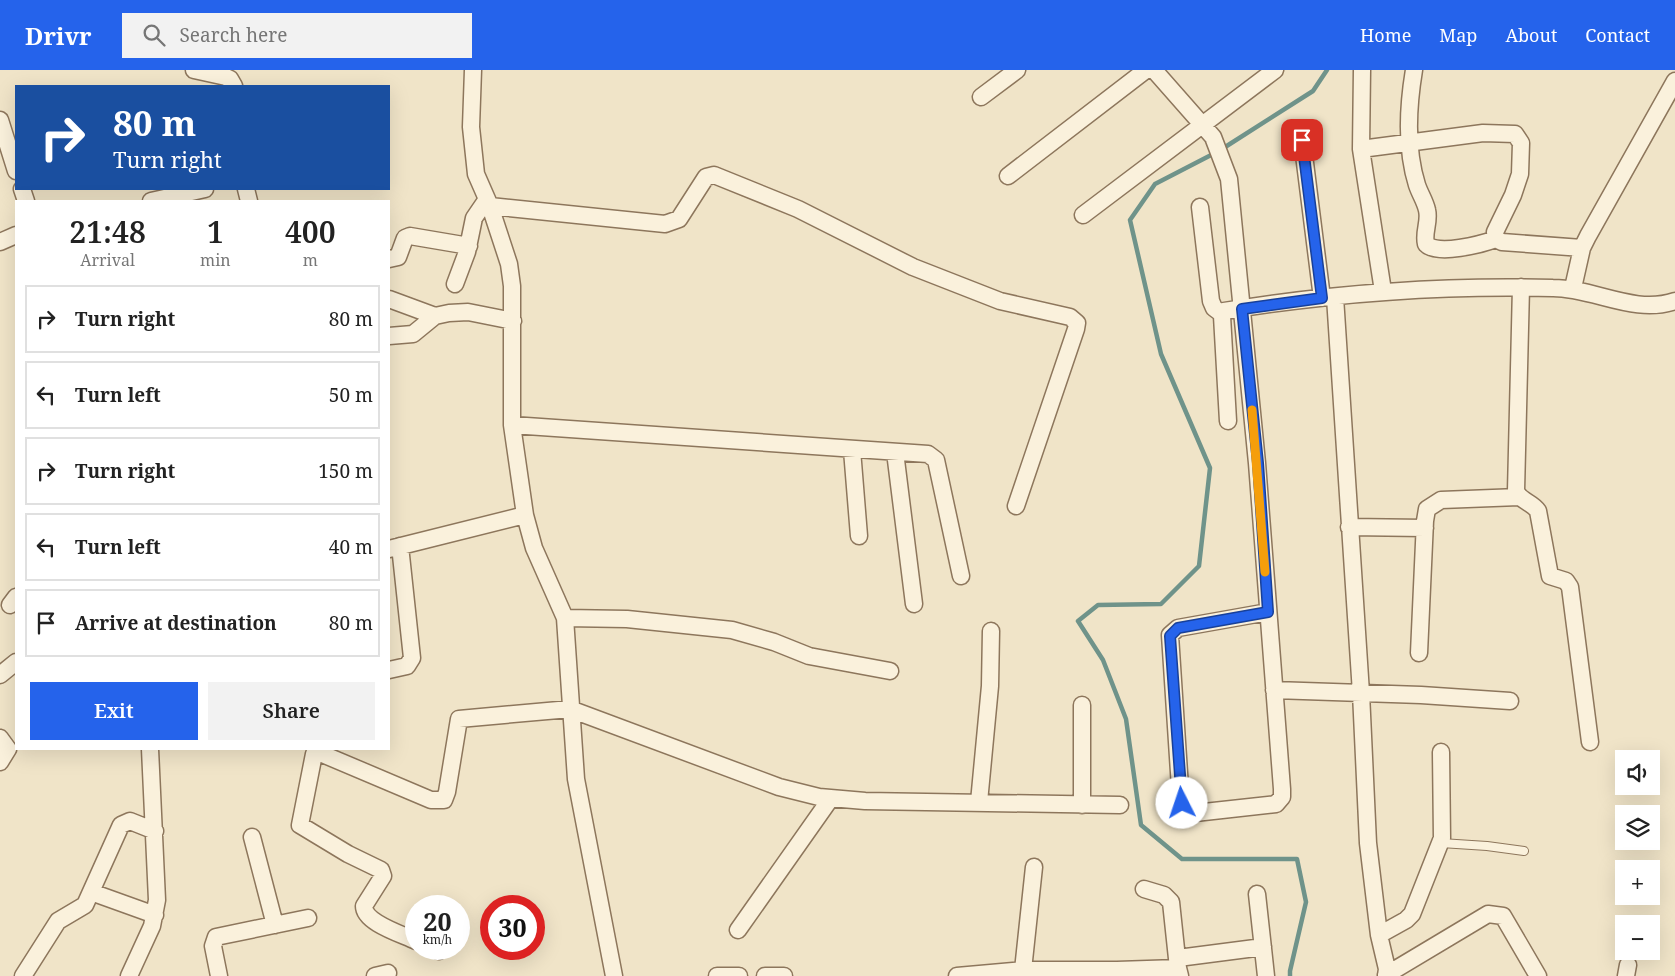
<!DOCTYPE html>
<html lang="en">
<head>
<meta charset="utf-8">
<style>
	body { margin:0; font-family:"Noto Serif",serif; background:#f2f2f2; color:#222; height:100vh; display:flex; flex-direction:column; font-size:19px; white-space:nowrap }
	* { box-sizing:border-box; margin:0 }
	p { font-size:16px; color:#767676 }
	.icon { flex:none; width:28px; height:28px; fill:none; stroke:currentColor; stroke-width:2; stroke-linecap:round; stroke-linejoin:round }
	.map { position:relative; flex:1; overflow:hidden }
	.panel { position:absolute; left:15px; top:130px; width:375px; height:550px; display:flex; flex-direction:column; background:#fff; border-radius:0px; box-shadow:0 5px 20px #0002 }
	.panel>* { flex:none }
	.guide { position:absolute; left:15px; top:15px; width:375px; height:105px; border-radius:0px; box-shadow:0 5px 20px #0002; background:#1a4fa0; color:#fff; overflow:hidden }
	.fabs { position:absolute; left:1615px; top:680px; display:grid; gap:10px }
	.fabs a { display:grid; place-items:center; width:45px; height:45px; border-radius:0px; background:#fff; box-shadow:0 5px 20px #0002; font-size:25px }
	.speed { position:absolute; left:405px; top:825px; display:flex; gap:10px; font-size:25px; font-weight:700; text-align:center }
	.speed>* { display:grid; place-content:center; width:65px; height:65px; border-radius:50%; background:#fff; box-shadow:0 5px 20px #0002; line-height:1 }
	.speed small { font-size:12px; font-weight:400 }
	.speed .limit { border:8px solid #d22; background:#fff; color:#111 }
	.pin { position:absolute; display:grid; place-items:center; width:42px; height:42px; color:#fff; margin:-21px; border-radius:10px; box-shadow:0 2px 8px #0006 }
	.me { position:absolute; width:55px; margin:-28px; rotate:356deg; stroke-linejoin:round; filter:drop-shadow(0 0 4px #0008) }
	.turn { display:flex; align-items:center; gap:18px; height:105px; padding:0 15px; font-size:22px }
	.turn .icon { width:65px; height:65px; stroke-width:2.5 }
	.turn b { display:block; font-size:35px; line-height:42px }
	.eta { display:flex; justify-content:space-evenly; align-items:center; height:85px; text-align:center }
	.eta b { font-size:30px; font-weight:600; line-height:35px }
	.button { display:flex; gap:10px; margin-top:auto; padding:10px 15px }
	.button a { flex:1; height:58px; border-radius:0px; background:#2563eb; color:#fff; font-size:20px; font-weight:600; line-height:58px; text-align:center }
	.button a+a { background:#f2f2f2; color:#222 }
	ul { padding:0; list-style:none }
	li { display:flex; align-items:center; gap:15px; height:68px; margin:0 10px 8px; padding:0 5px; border:2px solid #e0e0e0; border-radius:0px }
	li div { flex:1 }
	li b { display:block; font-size:19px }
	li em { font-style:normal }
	header { display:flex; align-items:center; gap:30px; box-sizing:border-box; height:70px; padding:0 25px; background:#2563eb; color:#fff }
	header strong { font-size:24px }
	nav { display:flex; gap:28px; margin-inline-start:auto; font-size:18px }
	.search { width:350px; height:45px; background:#f2f2f2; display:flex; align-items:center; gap:12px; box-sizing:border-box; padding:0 18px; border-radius:0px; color:#767676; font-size:19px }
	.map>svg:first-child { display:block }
</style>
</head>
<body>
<header>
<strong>Drivr</strong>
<div class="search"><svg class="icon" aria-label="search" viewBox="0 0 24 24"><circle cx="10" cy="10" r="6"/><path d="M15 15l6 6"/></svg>Search here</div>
<nav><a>Home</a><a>Map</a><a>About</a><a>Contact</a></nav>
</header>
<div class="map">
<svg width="1675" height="906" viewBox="0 0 1675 906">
	<rect width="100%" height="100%" fill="#f0e4c8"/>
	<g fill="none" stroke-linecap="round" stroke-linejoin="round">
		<!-- stream -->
		<path stroke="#6f938a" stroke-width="4.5" d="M1222 79 1313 21 1327 0
			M1215 83 1155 114 1130 150 1161 284 1210 398 1199 496 1161 534 1098 535 1078 551 1103 590 1126 649 1141 755 1182 789H1297L1306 832 1290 901V906"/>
		<!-- service casing -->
		<g stroke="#8d765c" stroke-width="10">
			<path id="service" d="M1441 773 1487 776 1524 781"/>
		</g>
		<!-- minor casing -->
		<g stroke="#8d765c" stroke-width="19">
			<path id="minor" d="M194 0 226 7 230 9 234 16
				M473 0 471 57 476 104 490 136 509 194 512 216V355L525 445 534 478 565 548 576 709 614 906
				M1154 0 1213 67 1229 109 1257 393 1282 719V727L1276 734 1195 743 1185 741 1181 733 1170 565 1178 558 1268 542
				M1414 0C1408 36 1406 80 1417 115 1420 124 1425 131 1427 140 1430 152 1423 162 1426 174 1437 186 1482 174 1496 169
				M981 27 1017 0
				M0 50 16 101
				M1302 69 1322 228
				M1361 79 1362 0
				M1008 106 1146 0
				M22 119 26 131
				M246 119 249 131
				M151 131 205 119
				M490 136 665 154 679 149 706 107 714 105 798 139 913 197 1000 231 1070 247 1077 253 1076 259 1016 436
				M1200 137 1211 231 1214 238 1222 244
				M1083 145 1275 0
				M0 172 16 165
				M389 189 398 187 405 168 410 166 469 176
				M455 214 467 182 474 148 487 129
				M1521 217 1516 421C1520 431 1532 432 1538 441L1550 506 1566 511 1570 517 1590 672
				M1573 218 1582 178 1588 166 1675 11
				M1383 221 1361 79 1483 63 1515 64 1521 73 1520 104 1513 125 1495 162 1496 169 1502 172 1582 178
				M1335 227 1361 623 1368 773 1379 865 1387 899 1386 906
				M389 229 435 246
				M389 266 413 264 435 246 449 243 468 242 513 251
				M1228 351 1222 246 1224 241C1333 223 1442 215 1553 218 1594 218 1634 245 1675 231
				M512 355 928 384 936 390 961 506
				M852 380 859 466
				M895 382 914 534
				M1349 457 1425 458
				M389 479 525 445
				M10 535 16 527
				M565 548 627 549 732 560 774 572 809 586 890 601
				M1419 583 1425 451 1427 439 1441 430 1519 427
				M389 600 407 596 412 588 400 476
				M0 605 16 592
				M1274 620 1421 625 1510 631
				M1082 635V735
				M0 668 8 679 0 692
				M979 732 990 616 991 561
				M252 767 275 855
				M1144 819 1164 825 1171 832 1178 898
				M91 822 155 845
				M1257 824 1266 906
				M738 860 831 728
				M1379 865 1406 850 1412 844 1442 768 1441 682
				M416 871C402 864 364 853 364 836L383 806 381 800 348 784 300 755 314 684 320 683 431 730H444L447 722 459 649 570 639 779 717 819 727 865 731 1120 735
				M434 879 439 881
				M1178 888 1263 877
				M1023 900 1034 797
				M1386 905 1488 844 1503 846 1538 906
				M23 906 58 851 85 835 121 755 130 751 155 761
				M129 906 152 856 157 830 150 679
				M219 906 213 876 216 867 308 848
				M375 906 388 903
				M717 906H739
				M765 906H784
				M957 906 1023 900H1117
				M1118 906 1117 900 1178 898 1180 906
				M1626 906 1628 895"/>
		</g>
		<!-- service -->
		<use href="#service" stroke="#faf1dc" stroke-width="8"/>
		<!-- minor -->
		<use href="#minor" stroke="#faf1dc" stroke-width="16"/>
	</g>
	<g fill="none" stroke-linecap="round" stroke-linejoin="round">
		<!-- route casing -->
		<g stroke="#184099" stroke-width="12">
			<path id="route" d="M1182 733 1170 566 1178 558 1268 542 1258 393 1242 239 1322 228 1302 70"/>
		</g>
		<!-- route -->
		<use href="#route" stroke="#2563eb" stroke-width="9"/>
		<!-- slow -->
		<path stroke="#f59e0b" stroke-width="9" d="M1252 340 1265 502"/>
	</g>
</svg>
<div class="fabs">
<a><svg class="icon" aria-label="sound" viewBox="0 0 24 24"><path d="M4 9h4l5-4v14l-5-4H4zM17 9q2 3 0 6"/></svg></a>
<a><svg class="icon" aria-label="layers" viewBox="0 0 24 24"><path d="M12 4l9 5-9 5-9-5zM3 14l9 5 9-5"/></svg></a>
<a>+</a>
<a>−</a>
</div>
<div class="speed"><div>20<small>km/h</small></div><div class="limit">30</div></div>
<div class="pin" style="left:1302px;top:70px;background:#d93025"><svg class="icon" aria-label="arrive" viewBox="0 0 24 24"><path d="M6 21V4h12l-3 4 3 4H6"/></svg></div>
<svg class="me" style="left:1182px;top:733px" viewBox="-20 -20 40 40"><circle r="19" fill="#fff"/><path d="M0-13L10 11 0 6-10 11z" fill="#2563eb"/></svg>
<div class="guide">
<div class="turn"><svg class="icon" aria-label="right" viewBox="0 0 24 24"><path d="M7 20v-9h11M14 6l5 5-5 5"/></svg><div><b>80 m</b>Turn right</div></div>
</div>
<section class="panel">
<div class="eta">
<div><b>21:48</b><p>Arrival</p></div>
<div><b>1</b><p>min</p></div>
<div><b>400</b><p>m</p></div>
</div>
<ul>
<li><svg class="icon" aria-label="right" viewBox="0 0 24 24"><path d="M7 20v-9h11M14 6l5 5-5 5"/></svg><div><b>Turn right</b></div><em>80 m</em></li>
<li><svg class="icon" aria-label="left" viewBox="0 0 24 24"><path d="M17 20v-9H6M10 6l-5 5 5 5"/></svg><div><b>Turn left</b></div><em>50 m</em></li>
<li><svg class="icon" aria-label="right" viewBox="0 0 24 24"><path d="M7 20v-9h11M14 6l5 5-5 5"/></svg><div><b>Turn right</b></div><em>150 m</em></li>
<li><svg class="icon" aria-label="left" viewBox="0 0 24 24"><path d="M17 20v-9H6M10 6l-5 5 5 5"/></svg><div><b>Turn left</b></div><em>40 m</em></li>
<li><svg class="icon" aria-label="arrive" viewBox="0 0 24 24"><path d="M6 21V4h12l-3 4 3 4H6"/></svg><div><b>Arrive at destination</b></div><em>80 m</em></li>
</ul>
<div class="button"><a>Exit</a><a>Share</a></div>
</section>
</div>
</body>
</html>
